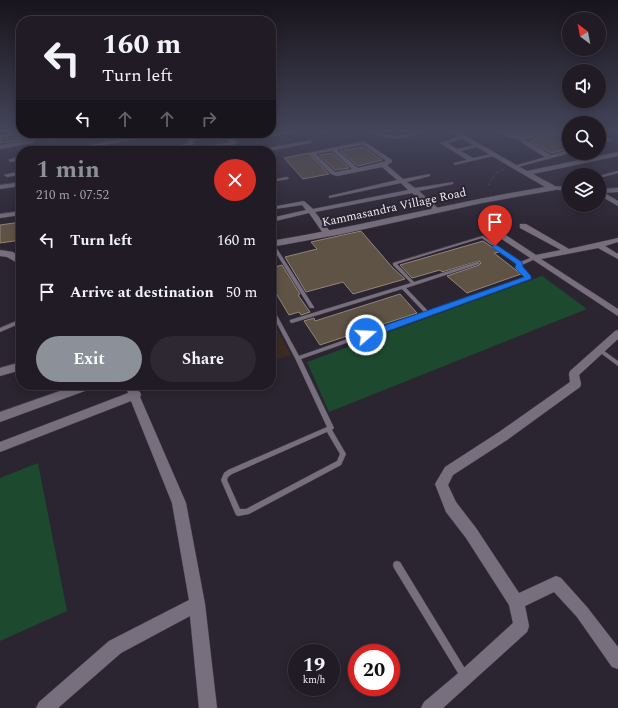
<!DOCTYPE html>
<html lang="en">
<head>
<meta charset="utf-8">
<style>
	body { margin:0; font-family:Spectral,serif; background:#2d2832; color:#f1f3f6; height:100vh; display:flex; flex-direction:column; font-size:15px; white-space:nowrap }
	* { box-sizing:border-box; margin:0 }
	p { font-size:13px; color:#a2a1a7 }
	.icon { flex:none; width:22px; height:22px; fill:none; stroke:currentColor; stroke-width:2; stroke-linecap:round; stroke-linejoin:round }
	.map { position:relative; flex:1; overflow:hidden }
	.side { position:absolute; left:16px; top:146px; width:260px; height:244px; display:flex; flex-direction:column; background:#201b25; border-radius:16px; box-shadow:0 2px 10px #0003,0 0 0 1px #3d3942 }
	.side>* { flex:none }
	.banner { position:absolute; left:16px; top:16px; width:260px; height:122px; border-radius:16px; box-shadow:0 2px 10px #0003,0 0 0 1px #3d3942; background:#201b25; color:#f1f3f6; overflow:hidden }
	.needle { width:26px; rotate:328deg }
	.buttons { position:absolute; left:562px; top:12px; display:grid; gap:8px }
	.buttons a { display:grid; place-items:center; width:44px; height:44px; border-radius:50%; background:#201b25; box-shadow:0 2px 10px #0003,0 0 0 1px #3d3942; font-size:20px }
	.speed { position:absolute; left:288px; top:644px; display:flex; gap:8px; font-size:20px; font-weight:700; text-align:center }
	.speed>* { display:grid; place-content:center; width:52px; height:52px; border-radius:50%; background:#201b25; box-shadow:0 2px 10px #0003,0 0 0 1px #3d3942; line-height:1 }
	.speed small { font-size:10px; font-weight:400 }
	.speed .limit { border:6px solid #d22; background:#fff; color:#111 }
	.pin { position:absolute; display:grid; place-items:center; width:34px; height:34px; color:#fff; margin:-41px -17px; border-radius:50% 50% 50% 0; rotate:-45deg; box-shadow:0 0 4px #0007 }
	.pin .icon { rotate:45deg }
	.me { position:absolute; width:44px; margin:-22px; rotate:71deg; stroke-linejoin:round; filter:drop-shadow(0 0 3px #0008) }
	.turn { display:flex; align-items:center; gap:14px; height:84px; padding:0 20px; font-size:18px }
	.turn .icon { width:52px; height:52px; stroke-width:2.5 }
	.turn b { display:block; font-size:28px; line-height:34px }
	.lanes { display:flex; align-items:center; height:38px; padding:0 20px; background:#0003; justify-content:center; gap:20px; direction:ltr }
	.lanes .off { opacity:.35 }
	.round { display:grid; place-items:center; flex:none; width:42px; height:42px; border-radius:21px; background:#2d2832 }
	.summary { display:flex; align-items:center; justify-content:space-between; height:68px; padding:0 20px }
	h1 { font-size:24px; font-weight:700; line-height:30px; color:#8c9099 }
	.button { display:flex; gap:8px; margin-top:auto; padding:8px 20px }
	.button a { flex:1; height:46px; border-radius:24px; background:#8c9099; color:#fff; font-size:16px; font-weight:700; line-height:46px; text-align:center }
	.button a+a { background:#2d2832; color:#f1f3f6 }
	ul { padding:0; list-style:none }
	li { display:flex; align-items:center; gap:12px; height:52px; padding:0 20px }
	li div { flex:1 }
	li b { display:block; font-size:15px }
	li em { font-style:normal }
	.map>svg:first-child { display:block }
</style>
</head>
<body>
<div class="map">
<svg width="618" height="708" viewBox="0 0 618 708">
	<rect width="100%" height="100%" fill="#2b2431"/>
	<!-- education -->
	<path fill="#3c2b21" d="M271 318 291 355 271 361Z"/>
	<!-- green -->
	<path fill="#1d4a2e" d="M542 276 587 309 329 412 307 362Z
		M38 463 67 611 0 641V478Z"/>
	<!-- building -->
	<path fill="#5f5346" stroke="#928678" d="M506 131H540V132L521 135Z
		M569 131V149L551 153 529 141 549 134 553 136Z
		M22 133H28V140L0 143V136Z
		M363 147 382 160 358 166 340 151Z
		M308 153 329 174 303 179 284 158Z
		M332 153 349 168 335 170 319 155Z
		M21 222V240L0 243V225Z
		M361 231 392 267 405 279 353 294 343 282 306 292 285 257 317 249 311 242Z
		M483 241 499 252 494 253 521 274 467 293 447 276 479 265 481 263 479 261 442 272 440 270 412 278 400 265Z
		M282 265 300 294 298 295 310 312 301 315 299 312 289 315 271 285V268Z
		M400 294 417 313 320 345 304 321 314 318 315 321Z"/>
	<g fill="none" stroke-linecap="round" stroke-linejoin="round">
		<!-- lane casing -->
		<g stroke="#49424d" stroke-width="1">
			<path id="lane" d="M618 171V173L599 178V176Z
				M287 177 289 178 288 179 271 182V180Z
				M569 183V185L559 189 557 188Z
				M483 236 520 262 533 257H535V259L522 265 521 268 530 276V278L301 359 334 428 332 430 346 454 341 465 249 514 238 516 236 515 221 480 224 473 228 470 327 427 295 358 271 312V306L273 308 299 356 424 312 402 289 292 323 290 322V320L411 283 393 265V263ZM482 238 518 264 517 268 526 277 428 311 406 288 479 264 480 263 478 262H477L414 282 397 264ZM327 432 340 454 337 461 246 509H240L227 480 228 477 232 474Z
				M271 243 274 244 314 307V308H310L271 245Z
				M21 319V323L0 332V328Z
				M600 348 618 361V366L598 351V349Z
				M397 561 400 562 467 672 468 675 467 678 464 679 461 678 394 568 393 565 394 562Z"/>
		</g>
		<!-- street casing -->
		<g stroke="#49424d" stroke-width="1">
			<path id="street" d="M6 131H17L14 133Z
				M286 131H299L263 138 260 136Z
				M319 131H325L326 132 323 134Z
				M372 131C380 131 386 135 394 136 404 136 413 131 423 131 408 140 386 142 372 131Z
				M496 131C503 131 507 133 513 135 523 138 533 136 543 132L541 131H547L548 134 525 140 551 155 569 150V153H571L514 168V166L545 157 521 142V140L509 137Z
				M555 131H567L553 135 550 133Z
				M30 133H36V139L33 143 0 149V145L29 141Z
				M48 133H54V136L89 133 52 140 49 138Z
				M156 133H168L71 151H58Z
				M224 133H230L237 143 236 144 207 149 204 147 230 142 226 136 193 140 194 144C182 150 165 151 151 151L186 144 189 142 188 138Z
				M599 133 612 139 613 140 599 145V141L605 140 599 137Z
				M463 135 465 136V138L448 143 457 149 480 144V146L461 151 473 158 495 153 498 155 454 165V163L467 160 440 143Z
				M310 140 313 142 312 143 267 151H254Z
				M364 141 392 160V162L387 165 403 179 430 174V176L407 182 415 188 453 182V184L419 191 440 210V212H436L412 193 315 212 332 234 328 236H325L309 213 271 222V218L306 210 302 205 275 209 274 208 277 206 304 201 313 209 408 190 401 183 329 198V196L397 180 382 167 337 176 331 174 309 153ZM363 145 386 161 358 168 337 150ZM332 151 352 169 335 172 316 154Z
				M21 156V160L11 162 8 160Z
				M21 171V175L7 177 4 175Z
				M21 182V186L0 189V185Z
				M552 186 569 187V191L550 189 549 188Z
				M618 188V192L605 193 618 201V206L599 195V189Z
				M21 211V215L0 218V214Z
				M520 224H526L569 249 618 238V242L605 246 618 254V259L598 248 541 259 618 309V316L491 232 495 230H498L536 255 561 250 520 228Z
				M618 330V339L579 375 581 384 580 387 507 440 453 475 448 485 456 502 476 528 519 593 556 576 561 578 587 607 618 647V669L612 667 577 617 554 592 525 606 529 626 527 632 443 708H421L424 702 456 675 513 623 509 605 466 538 446 512 435 484 445 467 499 432 570 382 569 374 570 371 615 331Z
				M21 362V370L0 376V368Z
				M77 385H94L93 388 0 422V412Z
				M125 385H135L138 391 140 392 141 395 140 397 186 503 205 604 217 708H199L190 616 121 653 58 708H36L39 702 109 641 189 600 172 503 131 401 0 452V442L128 393Z"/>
		</g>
		<!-- secondary casing -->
		<g stroke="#49424d" stroke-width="1">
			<path id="secondary" d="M449 131H457L527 171 618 152V156L533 174 555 186V190L482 203 342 234 271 247V241C363 226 453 202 545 187Z
				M0 250 13 252 21 258V265L7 257 0 256Z"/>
		</g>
		<!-- path -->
		<path stroke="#86808b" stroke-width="1" stroke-dasharray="0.5 2" stroke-linecap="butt" d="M488 185 496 173 505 169"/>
		<!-- lane -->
		<use href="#lane" fill="#776f7e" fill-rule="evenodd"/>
		<!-- street -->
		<use href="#street" fill="#776f7e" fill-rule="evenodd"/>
		<!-- secondary -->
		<use href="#secondary" fill="#776f7e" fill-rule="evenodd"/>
	</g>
	<!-- sky -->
	<linearGradient id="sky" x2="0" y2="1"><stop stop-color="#18141b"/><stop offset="0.57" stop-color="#44455a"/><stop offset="1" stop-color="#44455a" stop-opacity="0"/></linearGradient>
	<rect width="618" height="230" fill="url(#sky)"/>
	<!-- route -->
	<path fill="#1a73e8" stroke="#114b97" d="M495 244 522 262 523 267 531 276V279L369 338H363L362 335 363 333 524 277 515 268 516 264 493 248 492 246Z"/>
	<g text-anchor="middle" stroke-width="4" stroke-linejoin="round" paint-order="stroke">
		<!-- far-street labels -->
		<g font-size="12" fill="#efeaf3" stroke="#2b2431">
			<text transform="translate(394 207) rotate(-12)" y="4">Kammasandra Village Road</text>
		</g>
	</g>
</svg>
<div class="buttons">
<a><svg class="needle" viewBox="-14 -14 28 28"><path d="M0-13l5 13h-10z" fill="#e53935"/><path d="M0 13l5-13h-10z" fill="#a2a1a7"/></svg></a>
<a><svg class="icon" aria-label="sound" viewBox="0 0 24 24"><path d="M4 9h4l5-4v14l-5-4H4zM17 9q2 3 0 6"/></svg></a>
<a><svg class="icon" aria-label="search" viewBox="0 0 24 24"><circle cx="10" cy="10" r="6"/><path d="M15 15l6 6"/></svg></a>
<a><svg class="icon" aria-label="layers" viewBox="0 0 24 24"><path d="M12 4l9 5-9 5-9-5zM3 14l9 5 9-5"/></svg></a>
</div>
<div class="speed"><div>19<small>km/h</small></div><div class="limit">20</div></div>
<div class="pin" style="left:495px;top:246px;background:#d93025"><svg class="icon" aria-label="arrive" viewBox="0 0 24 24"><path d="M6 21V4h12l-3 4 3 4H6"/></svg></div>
<svg class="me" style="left:366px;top:335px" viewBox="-20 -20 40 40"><circle r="17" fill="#1a73e8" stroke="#fff" stroke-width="3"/><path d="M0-11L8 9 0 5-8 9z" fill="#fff"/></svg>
<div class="banner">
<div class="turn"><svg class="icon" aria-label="left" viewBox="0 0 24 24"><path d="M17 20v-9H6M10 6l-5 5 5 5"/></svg><div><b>160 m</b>Turn left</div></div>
<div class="lanes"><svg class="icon" aria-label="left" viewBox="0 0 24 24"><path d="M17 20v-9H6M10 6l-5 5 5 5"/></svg><svg class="icon off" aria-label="ahead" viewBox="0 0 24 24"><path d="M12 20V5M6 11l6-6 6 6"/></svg><svg class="icon off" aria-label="ahead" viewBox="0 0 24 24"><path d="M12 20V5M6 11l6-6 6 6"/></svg><svg class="icon off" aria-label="right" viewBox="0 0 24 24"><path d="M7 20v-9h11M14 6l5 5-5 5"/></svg></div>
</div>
<section class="side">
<div class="summary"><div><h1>1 min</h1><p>210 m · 07:52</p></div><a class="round" style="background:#d93025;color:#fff"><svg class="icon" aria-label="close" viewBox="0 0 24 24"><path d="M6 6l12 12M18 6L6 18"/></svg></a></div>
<ul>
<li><svg class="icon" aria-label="left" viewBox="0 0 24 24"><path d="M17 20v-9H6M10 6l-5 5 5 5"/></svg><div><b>Turn left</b></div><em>160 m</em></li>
<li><svg class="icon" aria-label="arrive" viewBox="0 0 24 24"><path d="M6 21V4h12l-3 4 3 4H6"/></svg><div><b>Arrive at destination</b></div><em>50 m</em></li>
</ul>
<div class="button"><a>Exit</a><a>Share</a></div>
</section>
</div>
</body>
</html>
